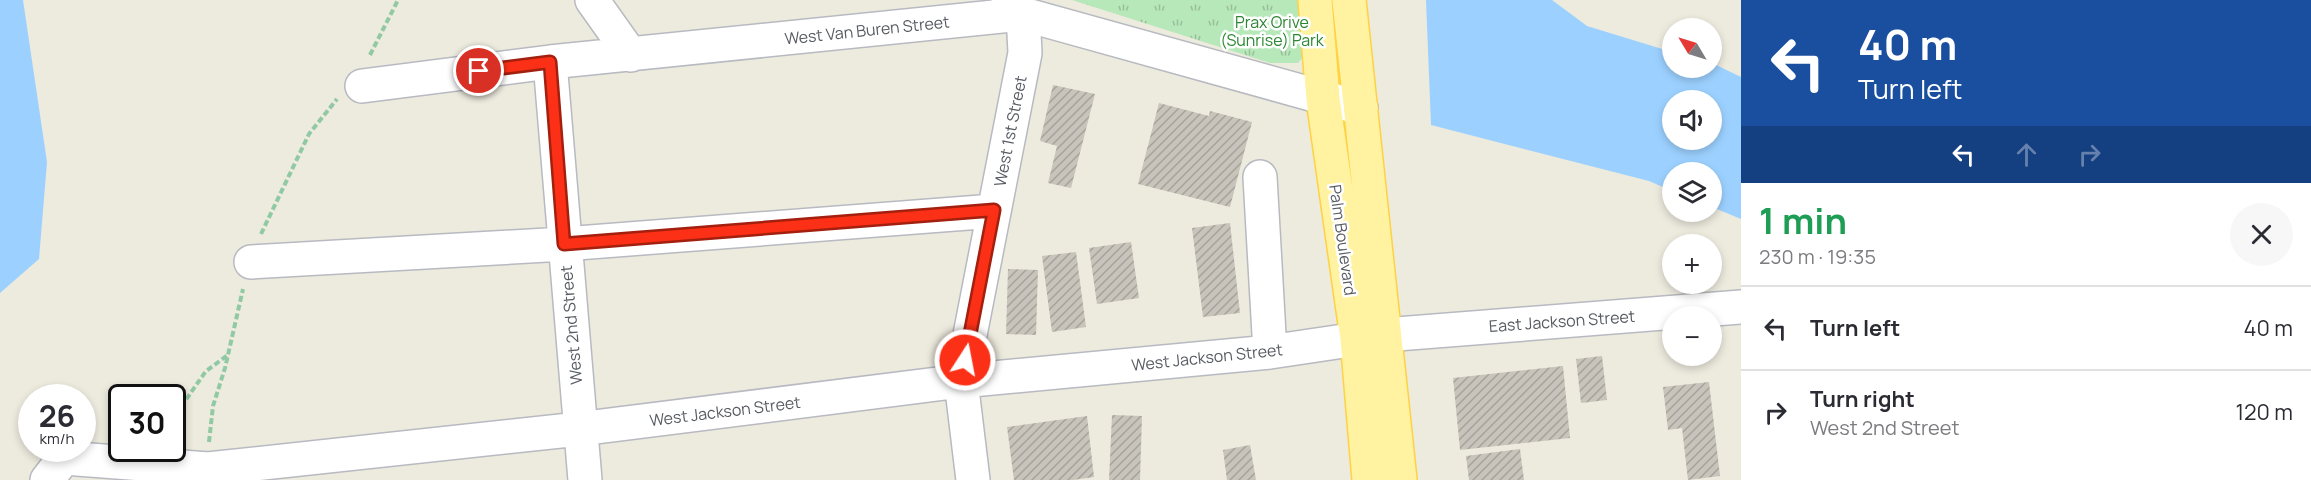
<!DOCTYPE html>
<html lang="en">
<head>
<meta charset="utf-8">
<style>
	body { margin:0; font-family:Manrope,sans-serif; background:#f7f7f7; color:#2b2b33; height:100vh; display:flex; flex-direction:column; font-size:22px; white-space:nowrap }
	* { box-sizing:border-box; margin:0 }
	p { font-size:20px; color:#7c7c81 }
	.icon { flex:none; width:33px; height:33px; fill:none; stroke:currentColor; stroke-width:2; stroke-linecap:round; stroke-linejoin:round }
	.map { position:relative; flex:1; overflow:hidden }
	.drawer { display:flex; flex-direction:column; background:#fff; width:570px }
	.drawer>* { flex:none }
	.guide { background:#1a4fa0; color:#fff; overflow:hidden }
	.needle { width:39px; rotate:308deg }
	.fabs { position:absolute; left:1662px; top:18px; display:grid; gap:12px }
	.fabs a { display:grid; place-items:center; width:60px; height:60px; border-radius:50%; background:#fff; box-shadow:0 3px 9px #0003; font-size:30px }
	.speed { position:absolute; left:18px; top:384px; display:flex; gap:12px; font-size:30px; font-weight:700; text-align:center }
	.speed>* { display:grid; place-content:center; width:78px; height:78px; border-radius:50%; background:#fff; box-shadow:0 3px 9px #0003; line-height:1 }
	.speed small { font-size:15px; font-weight:400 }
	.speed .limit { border:3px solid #111; border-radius:9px; background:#fff; color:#111 }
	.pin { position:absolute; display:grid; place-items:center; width:51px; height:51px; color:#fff; margin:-26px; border:3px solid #fff; border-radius:50%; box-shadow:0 2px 6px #0007 }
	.me { position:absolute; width:66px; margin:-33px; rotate:11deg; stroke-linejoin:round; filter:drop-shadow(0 0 4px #0008) }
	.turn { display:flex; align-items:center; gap:21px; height:126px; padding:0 18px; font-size:27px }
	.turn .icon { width:78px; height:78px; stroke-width:2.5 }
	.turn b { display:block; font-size:42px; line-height:51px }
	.lanes { display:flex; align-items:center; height:57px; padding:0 18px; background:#0003; justify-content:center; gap:30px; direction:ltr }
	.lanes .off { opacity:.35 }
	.round { display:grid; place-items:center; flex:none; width:63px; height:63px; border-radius:32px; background:#f7f7f7 }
	.summary { display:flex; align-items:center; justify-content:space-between; height:102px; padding:0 18px }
	h1 { font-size:36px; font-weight:700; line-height:45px; color:#1e9e55 }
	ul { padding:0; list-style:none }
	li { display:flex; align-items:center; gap:18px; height:84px; padding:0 18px; border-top:2px solid #e1e1e2 }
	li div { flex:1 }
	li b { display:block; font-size:22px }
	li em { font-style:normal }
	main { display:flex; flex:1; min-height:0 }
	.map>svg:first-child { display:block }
</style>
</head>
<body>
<main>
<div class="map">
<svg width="1741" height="480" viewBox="0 0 1741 480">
	<defs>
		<pattern id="park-tufts" width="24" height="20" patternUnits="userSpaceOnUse" patternTransform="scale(1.5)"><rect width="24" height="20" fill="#b7e8b9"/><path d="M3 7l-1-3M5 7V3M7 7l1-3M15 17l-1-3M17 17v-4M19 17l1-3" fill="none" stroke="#98bf9a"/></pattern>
		<pattern id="building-hatch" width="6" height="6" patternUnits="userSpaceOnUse" patternTransform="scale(1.5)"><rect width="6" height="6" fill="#c8c4bb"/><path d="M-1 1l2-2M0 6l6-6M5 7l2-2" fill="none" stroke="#a5a29b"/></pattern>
	</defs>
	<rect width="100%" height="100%" fill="#edeade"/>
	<!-- park -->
	<path fill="url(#park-tufts)" d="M1072 0H1306L1312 46 1298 63H1270Z"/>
	<!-- water -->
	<path fill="#9cd1ff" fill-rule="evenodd" d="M0 0H23L47 162 39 259 0 293Z
		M1426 0H1552L1587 26 1672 52V68H1712V63L1741 77V219L1712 207V172H1672V191L1649 181 1431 125ZM1672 100H1712V140H1672Z"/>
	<!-- building -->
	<path fill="url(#building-hatch)" d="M1053 85 1095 94 1071 188 1048 183 1057 146 1040 141Z
		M1159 103 1209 116 1210 111 1252 122 1230 207 1138 184Z
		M1230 223 1240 313 1203 317 1192 228Z
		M1131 242 1139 298 1097 304 1089 248Z
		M1076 252 1086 327 1052 332 1042 256Z
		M1008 269 1038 270 1036 335 1006 334Z
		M1602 356 1607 400 1581 403 1576 359Z
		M1563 366 1570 438 1460 450 1453 378Z
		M1709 382 1720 476 1688 480 1682 428 1668 430 1663 387Z
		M1112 415 1142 416 1140 480H1109Z
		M1087 416 1094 477 1073 480H1014L1007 427Z
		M1250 445 1256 480H1227L1223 450Z
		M1520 449 1524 480H1469L1466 456Z"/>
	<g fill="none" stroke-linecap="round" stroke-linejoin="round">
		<!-- minor casing -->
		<g stroke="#b7bac0" stroke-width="36">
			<path id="minor" d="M592 0 631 55
				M550 62 585 480
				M362 86 550 62 1023 14 1361 108
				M1260 177 1270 352
				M251 262 564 244 994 211
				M47 480 64 458 208 469 579 429 961 381 1270 352 1384 335 1741 307
				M973 480 961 381 1025 53 1023 14 1008 0"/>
		</g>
		<!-- major casing -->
		<g stroke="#ffd145" stroke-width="36">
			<path id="major" d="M1315 0 1323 99 1357 338 1369 480
				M1349 0 1400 480"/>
		</g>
		<!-- path -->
		<path stroke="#90c9a2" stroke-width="4" stroke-dasharray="6 3" stroke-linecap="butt" d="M370 55 398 0
			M261 234 309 134 337 99
			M172 410 185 401 206 371 228 355
			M209 442 213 406 225 368 243 289"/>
		<!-- minor -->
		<use href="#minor" stroke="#fff" stroke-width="33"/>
		<!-- major -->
		<use href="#major" stroke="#fff3a1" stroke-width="33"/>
	</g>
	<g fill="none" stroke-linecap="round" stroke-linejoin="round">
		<!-- route casing -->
		<g stroke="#a31f0e" stroke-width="15">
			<path id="route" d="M479 71 550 62 564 244 994 210 965 360"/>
		</g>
		<!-- route -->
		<use href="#route" stroke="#fb3016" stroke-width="10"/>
	</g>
	<g text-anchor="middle" stroke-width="5" stroke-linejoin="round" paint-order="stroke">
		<!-- park labels -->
		<g font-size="16" fill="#2c8632" stroke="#fff">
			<text x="1272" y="28">Prax Orive<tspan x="1272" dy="18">(Sunrise) Park</tspan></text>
		</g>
		<!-- street labels -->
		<g font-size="16" fill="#585c62" stroke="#fff">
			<text transform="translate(867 30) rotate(-6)" y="6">West Van Buren Street</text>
			<text transform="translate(1010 131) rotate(-79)" y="6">West 1st Street</text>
			<text transform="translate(1343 240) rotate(82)" y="6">Palm Boulevard</text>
			<text transform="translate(1562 321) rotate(-4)" y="6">East Jackson Street</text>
			<text transform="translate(571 325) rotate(-95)" y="6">West 2nd Street</text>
			<text transform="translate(1207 357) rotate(-6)" y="6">West Jackson Street</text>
			<text transform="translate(725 411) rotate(-7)" y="6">West Jackson Street</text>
		</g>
	</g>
</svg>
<div class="fabs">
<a><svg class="needle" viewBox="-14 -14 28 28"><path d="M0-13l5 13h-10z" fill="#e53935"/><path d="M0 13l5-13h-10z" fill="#7c7c81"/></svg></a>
<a><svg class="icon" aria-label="sound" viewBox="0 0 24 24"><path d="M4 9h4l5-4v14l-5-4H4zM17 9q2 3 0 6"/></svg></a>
<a><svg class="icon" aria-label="layers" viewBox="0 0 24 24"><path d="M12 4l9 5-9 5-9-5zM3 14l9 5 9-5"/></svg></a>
<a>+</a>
<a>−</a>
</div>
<div class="speed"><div>26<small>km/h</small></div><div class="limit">30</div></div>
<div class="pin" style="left:479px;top:71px;background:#d93025"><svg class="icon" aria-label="arrive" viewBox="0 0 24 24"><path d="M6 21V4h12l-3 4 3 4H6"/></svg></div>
<svg class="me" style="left:965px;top:360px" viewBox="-20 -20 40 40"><circle r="17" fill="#fb3016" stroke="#fff" stroke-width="3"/><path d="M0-11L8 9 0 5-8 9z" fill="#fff"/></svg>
</div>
<section class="drawer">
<div class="guide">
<div class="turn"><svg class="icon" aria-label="left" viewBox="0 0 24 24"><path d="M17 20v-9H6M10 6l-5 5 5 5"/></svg><div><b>40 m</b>Turn left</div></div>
<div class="lanes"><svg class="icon" aria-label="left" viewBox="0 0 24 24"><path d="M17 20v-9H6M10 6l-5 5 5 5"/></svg><svg class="icon off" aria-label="ahead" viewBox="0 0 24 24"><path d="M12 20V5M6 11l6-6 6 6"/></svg><svg class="icon off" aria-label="right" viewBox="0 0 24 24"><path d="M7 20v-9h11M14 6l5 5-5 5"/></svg></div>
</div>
<div class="summary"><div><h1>1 min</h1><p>230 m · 19:35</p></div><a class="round"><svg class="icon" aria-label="close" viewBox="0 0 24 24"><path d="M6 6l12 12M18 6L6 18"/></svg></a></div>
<ul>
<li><svg class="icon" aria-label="left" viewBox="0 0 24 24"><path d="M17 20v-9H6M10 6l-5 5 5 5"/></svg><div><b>Turn left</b></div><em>40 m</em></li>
<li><svg class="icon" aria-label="right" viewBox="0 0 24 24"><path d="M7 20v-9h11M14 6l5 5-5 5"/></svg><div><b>Turn right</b><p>West 2nd Street</p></div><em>120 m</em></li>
</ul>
</section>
</main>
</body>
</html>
